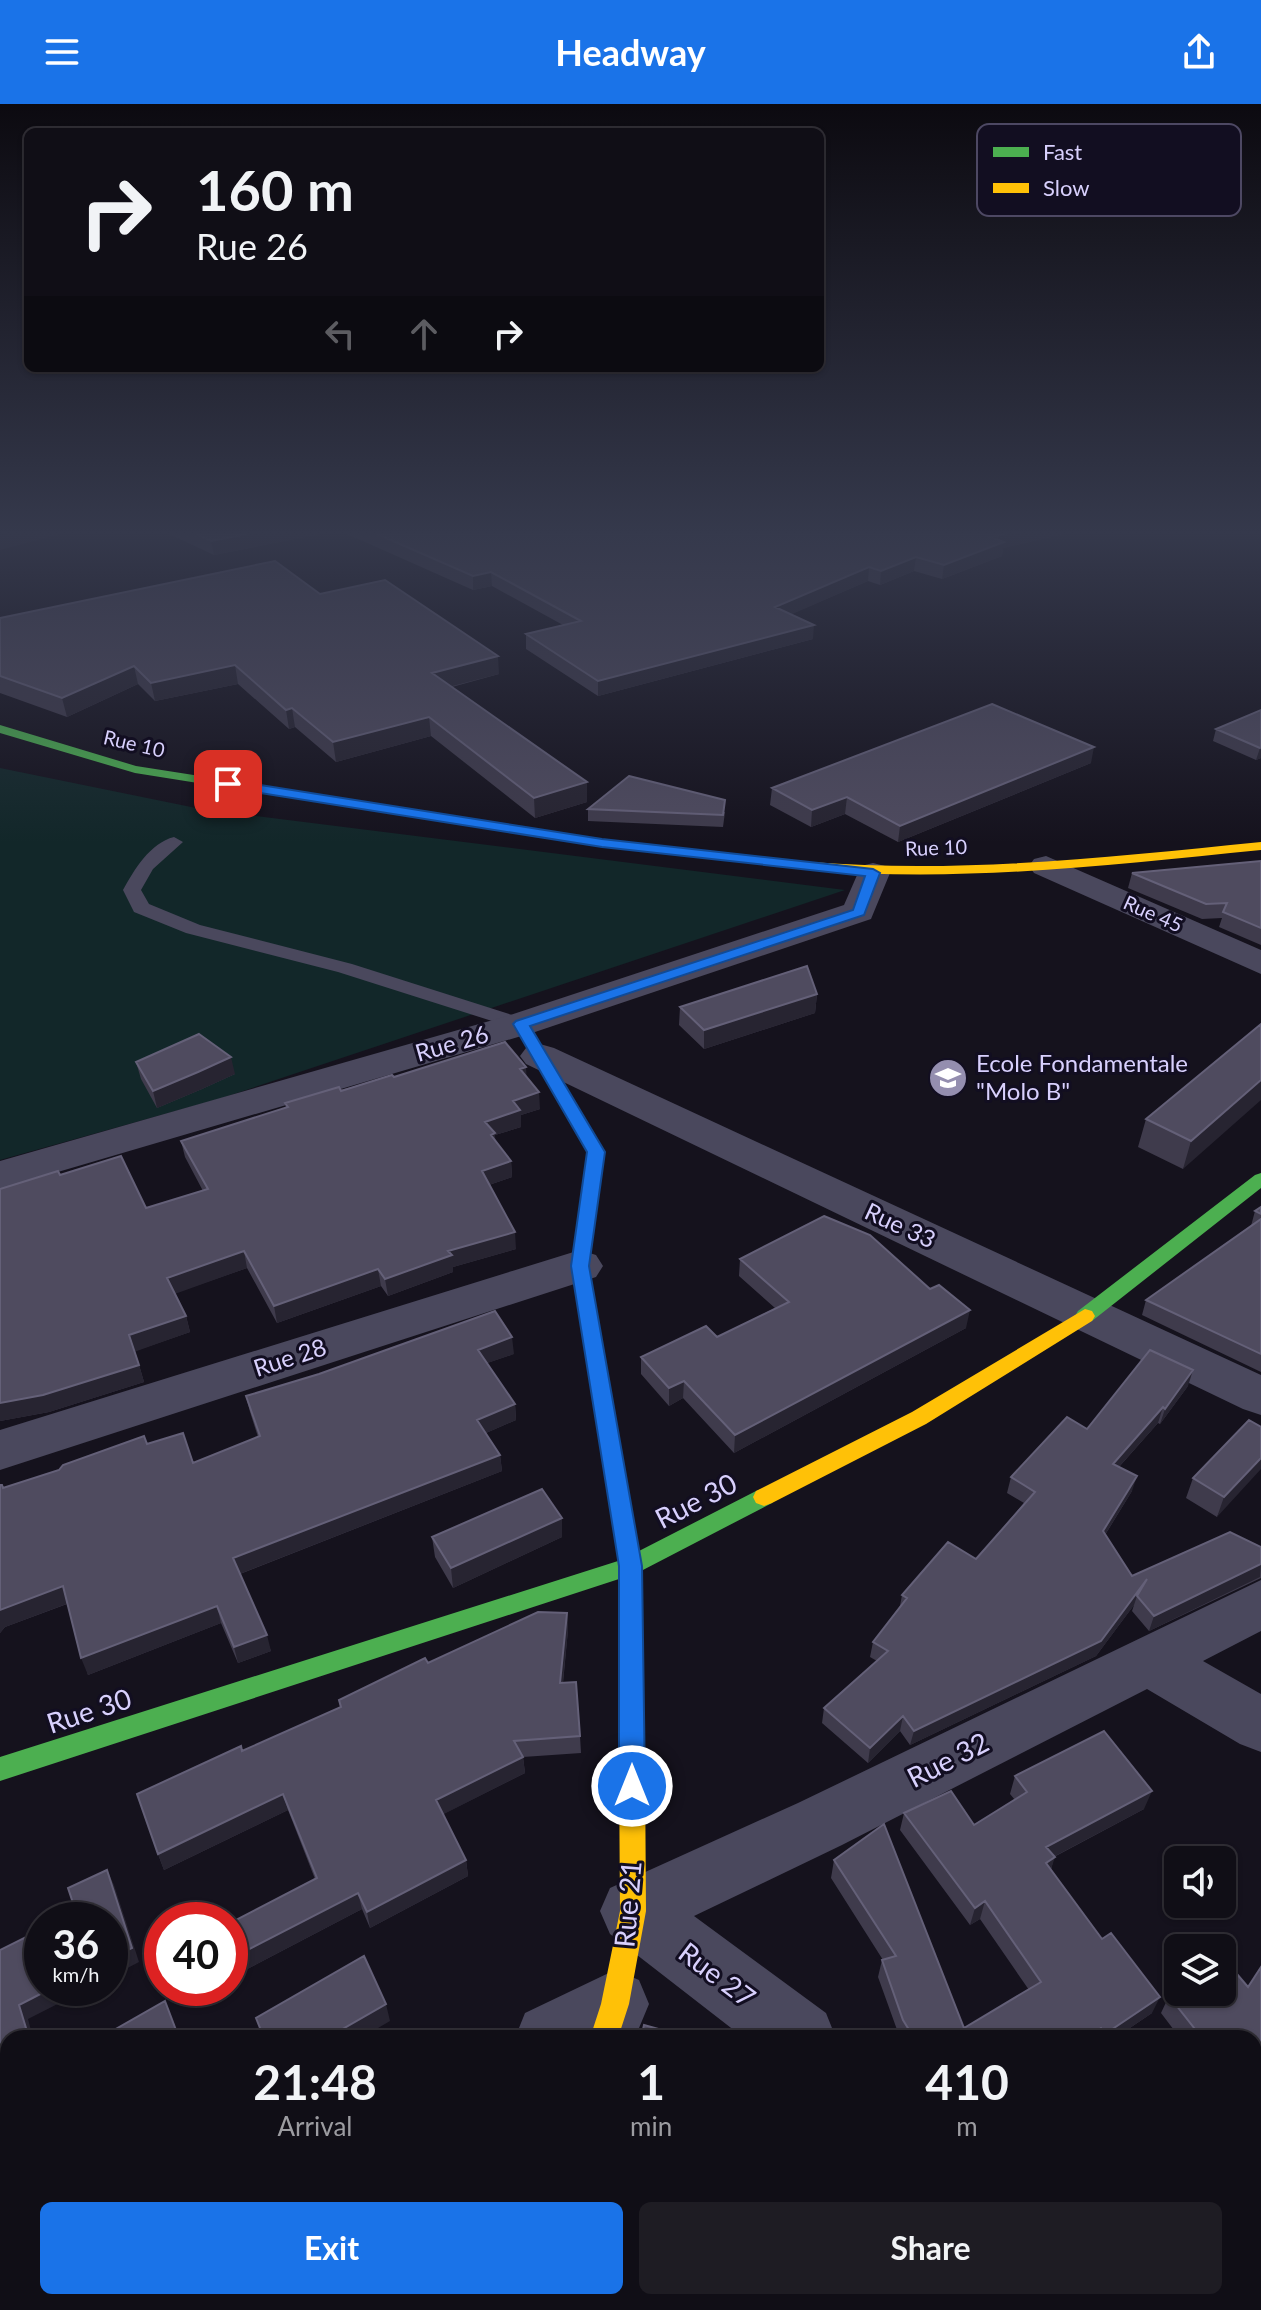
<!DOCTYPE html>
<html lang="en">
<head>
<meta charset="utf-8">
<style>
	body { margin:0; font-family:Lato,sans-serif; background:#1e1c23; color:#f1f3f6; height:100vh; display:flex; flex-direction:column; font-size:30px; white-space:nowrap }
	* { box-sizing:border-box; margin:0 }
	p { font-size:26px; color:#9c9ca1 }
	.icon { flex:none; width:44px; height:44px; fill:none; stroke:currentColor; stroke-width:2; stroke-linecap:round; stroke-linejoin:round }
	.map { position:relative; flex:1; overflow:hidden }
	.details { position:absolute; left:0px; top:1926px; width:1262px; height:280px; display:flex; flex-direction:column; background:#100e16; border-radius:24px 24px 0 0; box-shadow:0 2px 6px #0004,0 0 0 2px #302e35 }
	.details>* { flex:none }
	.top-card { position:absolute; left:24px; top:24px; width:800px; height:244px; border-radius:12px; box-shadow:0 2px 6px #0004,0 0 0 2px #302e35; background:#100e16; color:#f1f3f6; overflow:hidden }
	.fabs { position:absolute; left:1164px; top:1742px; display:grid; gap:16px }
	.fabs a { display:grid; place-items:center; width:72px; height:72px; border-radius:12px; background:#100e16; box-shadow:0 2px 6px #0004,0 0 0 2px #302e35; font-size:40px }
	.speed { position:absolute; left:24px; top:1798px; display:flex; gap:16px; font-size:40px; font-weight:700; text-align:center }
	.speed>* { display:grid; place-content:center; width:104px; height:104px; border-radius:50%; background:#100e16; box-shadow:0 2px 6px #0004,0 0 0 2px #302e35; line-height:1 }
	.speed small { font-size:20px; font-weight:400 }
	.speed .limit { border:12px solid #d22; background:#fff; color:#111 }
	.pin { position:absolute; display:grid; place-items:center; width:68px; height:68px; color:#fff; margin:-34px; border-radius:16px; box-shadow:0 4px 12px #0006 }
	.me { position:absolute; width:88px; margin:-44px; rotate:0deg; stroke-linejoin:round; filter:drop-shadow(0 0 6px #0008) }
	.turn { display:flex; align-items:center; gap:28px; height:168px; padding:0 40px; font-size:36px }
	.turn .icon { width:104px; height:104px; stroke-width:2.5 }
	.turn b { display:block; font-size:56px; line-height:68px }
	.lanes { display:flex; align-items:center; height:76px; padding:0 40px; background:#0003; justify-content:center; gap:40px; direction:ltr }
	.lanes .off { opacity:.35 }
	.eta { display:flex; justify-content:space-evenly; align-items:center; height:136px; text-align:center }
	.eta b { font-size:48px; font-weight:700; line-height:56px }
	.primary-button { display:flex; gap:16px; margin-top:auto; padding:16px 40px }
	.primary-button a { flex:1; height:92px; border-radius:12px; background:#1a73e8; color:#fff; font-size:32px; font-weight:700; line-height:92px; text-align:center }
	.primary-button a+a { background:#1e1c23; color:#f1f3f6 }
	header { display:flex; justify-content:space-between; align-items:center; height:104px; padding:0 40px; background:#1a73e8; color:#fff; font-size:36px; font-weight:700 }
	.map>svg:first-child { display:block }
</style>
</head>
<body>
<header><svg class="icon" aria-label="menu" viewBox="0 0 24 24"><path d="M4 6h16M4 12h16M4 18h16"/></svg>Headway<svg class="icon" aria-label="share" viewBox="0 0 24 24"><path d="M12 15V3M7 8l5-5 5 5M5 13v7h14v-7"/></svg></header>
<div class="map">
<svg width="1261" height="2206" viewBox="0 0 1261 2206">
	<rect width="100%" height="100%" fill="#15121d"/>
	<!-- green -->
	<path fill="#122729" d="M0 664 201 705 845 786 222 994 0 1056Z"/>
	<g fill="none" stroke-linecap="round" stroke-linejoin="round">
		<!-- lane -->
		<path fill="#4a485d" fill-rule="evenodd" d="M174 733 183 738 153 765 141 786 149 800 200 821 352 860 528 916 531 920 528 924H514L338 868 186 829 134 808 123 786C134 766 150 739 174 733Z"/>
		<!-- street -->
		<path fill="#4a485d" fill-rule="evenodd" d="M1046 752 1261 846V870L1034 769 1029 762 1034 755Z
			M873 759 885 762 890 769 871 815 535 928 0 1085V1057L507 912 844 801 861 762Z
			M540 940 554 944 1261 1271V1311L1243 1305 526 960 520 952 526 944Z
			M580 1146 596 1151 603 1162 596 1173 0 1366V1326Z
			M1261 1476V1527L1203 1557 1261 1590V1648L1240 1640 1147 1585 842 1741 694 1812 826 1909 836 1934H744L610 1830 600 1807 610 1784 798 1699Z
			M615 1866 639 1876 649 1900 639 1924 621 1934H515L525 1909Z
			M8 2174V2198H82L79 2206H0V2178Z
			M476 2198H554L551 2206H473Z
			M866 2198H944L946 2206H868Z
			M1090 2198H1170L1173 2206H1093Z"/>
		<!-- fast -->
		<path fill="#4caf50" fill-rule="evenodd" d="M0 621 136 662 602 735 811 758 818 762 811 766 602 743 135 669 0 629Z
			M521 915 529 920 605 1048 589 1162 639 1447 756 1387 764 1384 772 1387 775 1393 772 1399 641 1467 645 1659 641 1667 632 1670 623 1667 619 1659V1475L0 1677V1653L618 1457 571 1162 587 1048 513 920Z
			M1261 1069V1084L1092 1217H1078L1075 1212 1078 1207 1255 1071Z"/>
		<!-- slow -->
		<path fill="#ffc107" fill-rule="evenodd" d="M1261 738V746C1111 761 962 779 811 766L804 762 811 758C962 770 1111 753 1261 738Z
			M1085 1205 1092 1207 1095 1212 1092 1217 926 1320 772 1399 764 1402 756 1399 753 1393 756 1387 912 1308Z
			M632 1648 641 1651 645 1659 646 1807 629 1900 618 1934H590L601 1900 620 1807 619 1659 623 1651Z"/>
	</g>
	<!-- wall -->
	<path fill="#3f3b4c" d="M169 430H320L214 451Z
		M347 430H1064L1003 444 1002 452 942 475 914 467 880 481 868 477 791 510 813 535 598 592 526 545V530L563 521 492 482 473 486Z
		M320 490 499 570 452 583 587 698 535 714 431 632 336 658 295 623 289 625 238 580 155 597 138 580 67 613 0 589V514Z
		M1261 606V654L1256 656 1213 637 1216 625Z
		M1091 659 898 738 845 710 811 723 770 701 772 684Z
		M588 705 725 708 723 723 588 717Z
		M1261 757V841L1219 823 1222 814 1202 815 1128 784 1132 769Z
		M817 890 815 909 704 945 679 921 680 903Z
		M1261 920 1183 1065 1138 1043 1146 1015Z
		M136 958 235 970 202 985 157 1004 141 975Z
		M394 973 527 974 540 1005 521 1011V1023L495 1031V1036L511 1057 512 1073 489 1081 516 1145 453 1163V1168L388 1192 381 1182 277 1219 247 1164 175 1189 186 1212 190 1228 135 1247 144 1278 49 1308 0 1317V1085L60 1071 146 1104 203 1087 185 1053 181 1037 286 1004 285 999Z
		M1261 1103V1268L1142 1211 1146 1196 1251 1122 1255 1107Z
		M740 1155 966 1224 734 1349 683 1294 669 1302 641 1270V1253L717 1233 775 1204 739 1172Z
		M514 1250 487 1259 515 1300 516 1316 486 1329 500 1351 502 1367 240 1470 271 1547 238 1559 221 1519 88 1571 67 1500 5 1523 0 1529V1381L3 1384 147 1340 193 1359 258 1333 250 1308 246 1292Z
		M1188 1282 1160 1320 1158 1319 1119 1363 1132 1387 1105 1431 1132 1472 1261 1443V1474L1149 1527 1132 1507 1134 1501 1096 1552 910 1641 900 1627 868 1659 822 1619 824 1604 877 1557 870 1553 873 1538 900 1502 902 1491 976 1455 1024 1399 1007 1389 1011 1373 1087 1325Z
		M1261 1323 1217 1413 1186 1394 1193 1374Z
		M562 1414V1433L453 1484 435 1453 432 1433Z
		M567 1509 568 1526 563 1579 580 1632 581 1649 523 1653 525 1669 443 1710 466 1756 468 1772 370 1824 362 1805 230 1874V1819L315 1775 288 1706 164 1766 158 1750 242 1647 340 1603 339 1596 428 1559Z
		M1015 1672 1144 1705 1054 1753 1051 1766 1152 1909 1115 1934H900L878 1873 882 1856H883L831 1774 834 1756 964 1924 1029 1886 980 1815 970 1821 900 1726 904 1709 974 1721 1015 1696 1010 1690Z
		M1261 1863V2031L1256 2034 1254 2031V1934H1180L1161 1909 1169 1892 1248 1883Z"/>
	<!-- shaded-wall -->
	<path fill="#272431" d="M7 430H57V431L0 446V432Z
		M247 430H320L214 451 211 437Z
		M1005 430H1064L1003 444 1002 452 942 475 944 461 991 433Z
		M916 453 914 467 880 481 881 467Z
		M869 463 868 477 774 518 775 503Z
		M491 468 492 482 473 486V472Z
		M814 521 813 535 598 592V577Z
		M498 552 499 570 433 587 432 569Z
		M235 561 238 580 155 597 151 579Z
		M134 562 138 580 67 613 62 594Z
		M292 604 295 623 289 625 286 606Z
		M429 613 431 632 336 658 333 638Z
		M1094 643 1091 659 898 738 900 722Z
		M1261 643V654L1256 656 1260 644Z
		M587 678V698L535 714 534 694Z
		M847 693 845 710 811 723 812 706Z
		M817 890 815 909 704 945V926Z
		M231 953 235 970 202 985 157 1004 153 987Z
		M526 963 527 979 520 965Z
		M1261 976V996L1183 1065 1191 1037Z
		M539 988 540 1005 521 1011V1023L495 1031 496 1046 485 1018 513 997Z
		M511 1057 512 1073 483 1083 482 1067Z
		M515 1128 516 1145 453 1163V1168L388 1192 385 1175 448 1147Z
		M244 1147 247 1164 172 1191 167 1174Z
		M378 1165 381 1182 277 1219 274 1202Z
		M970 1206 966 1224 734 1349 735 1331Z
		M186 1212 190 1228 134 1248 129 1231Z
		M512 1233 514 1250 479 1262 478 1246Z
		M139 1261 144 1278 49 1308 0 1317V1299Z
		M1193 1266 1188 1282 1160 1320 1165 1305Z
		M684 1277 683 1294 669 1302V1284Z
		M515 1300 516 1316 479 1332 477 1316Z
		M1163 1303 1158 1319 1108 1375 1113 1360Z
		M500 1351 502 1367 237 1471 233 1454Z
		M1261 1354V1365L1217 1413 1224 1393Z
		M1137 1372 1132 1387 1098 1442 1103 1427Z
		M562 1414V1433L453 1484 451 1464Z
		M1261 1460 1260 1473 1149 1527 1154 1512Z
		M1147 1475 1137 1492 1134 1501 1096 1552 910 1641 914 1627Z
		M63 1482 69 1499 5 1523 0 1529V1506Z
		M217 1502 221 1519 88 1571 81 1554Z
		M567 1509 568 1526 561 1596 560 1579Z
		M267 1531 271 1547 238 1559 234 1543Z
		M903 1612 900 1627 868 1659 870 1644Z
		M523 1653 525 1669 438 1713 436 1696Z
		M1152 1687 1144 1705 1040 1760 1046 1743Z
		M283 1690 288 1706 164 1766 158 1750Z
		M1055 1753 1049 1771 1046 1759Z
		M466 1756 468 1772 370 1824 367 1808Z
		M107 1766 114 1781 139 1858 110 1873Z
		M358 1789 362 1805 230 1874V1855Z
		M985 1797 980 1815 970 1821 975 1804Z
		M52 1884H89L28 1915 33 1934H29L19 1901Z
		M175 1884H211L182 1899Z
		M1160 1893 1152 1909 1115 1934H1103L1105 1930Z
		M386 1900 390 1917 361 1934H327Z
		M1101 1924 1096 1934H1085Z
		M8 2119V2140L0 2144V2127L4 2121Z
		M446 2198H468V2202L461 2206H434Z
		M656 2198H660L657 2206H653Z
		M217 2199 221 2206H205Z"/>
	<!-- building -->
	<path fill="#4f4b5f" stroke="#646078" stroke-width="2" d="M197 430H247L211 437Z
		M377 430H1005L991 433 1004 438 944 461 916 453 881 467 869 463 775 503 814 521 598 577 526 530 581 517 491 468 473 472Z
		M275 457 320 490 385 476 498 552 432 569 587 678 534 694 429 613 333 638 292 604 286 606 235 561 151 579 134 562 62 594 0 572V514Z
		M992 600 1094 643 900 722 847 693 812 706 772 684Z
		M1261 606V643L1260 644 1216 625Z
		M629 672 725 696 723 711 588 705Z
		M1261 757V824L1223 808 1227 799 1206 800 1132 769Z
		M807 862 817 890 704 926 680 903Z
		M1261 920V976L1191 1037 1146 1015Z
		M199 930 231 953 198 968 153 987 136 958Z
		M505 938 526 963 520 965 539 988 513 997 520 1006 485 1018 495 1029 491 1031 511 1057 482 1067 515 1128 448 1147 452 1151 385 1175 378 1165 274 1202 244 1147 167 1174 186 1212 129 1231 139 1261 43 1291 0 1299V1085L58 1067 60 1071 121 1052 146 1104 208 1085 181 1037 288 1003 285 999 339 983 341 987 392 971 394 973Z
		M1261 1103V1110L1255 1107Z
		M824 1112 870 1131 930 1185 939 1181 970 1206 735 1331 684 1277 669 1284 641 1253 706 1222 717 1233 789 1198 740 1155Z
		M1261 1115V1250L1146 1196Z
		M495 1207 512 1233 478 1246 515 1300 477 1316 500 1351 233 1454 267 1531 234 1543 217 1502 81 1554 63 1482 0 1506V1381H2L3 1384 59 1366 63 1361 144 1332 147 1340 183 1329 193 1359 260 1332 246 1292 319 1270Z
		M1150 1246 1193 1266 1165 1305 1163 1303 1113 1360 1137 1372 1103 1427 1132 1472 1230 1428 1261 1443V1460L1154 1512 1137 1492 1147 1475 1101 1537 914 1627 903 1612 870 1644 824 1604 888 1547 873 1538 907 1494 902 1491 948 1438 976 1455 1035 1388 1011 1373 1067 1313 1087 1325Z
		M1249 1316 1261 1323V1354L1224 1393 1193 1374Z
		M542 1385 562 1414 451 1464 432 1433Z
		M538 1508 567 1509 560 1579 576 1578 580 1632 514 1637 523 1653 436 1696 466 1756 367 1808 358 1789 230 1855V1819L317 1774 283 1690 158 1750 137 1690 241 1642 242 1647 341 1603 339 1596 425 1554 428 1559Z
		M1104 1627 1152 1687 1046 1743 1055 1753 1046 1759 1102 1835 1111 1829 1160 1893 1105 1930 1101 1924 1085 1934H914L903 1916 882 1856 896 1852 834 1756 884 1720 964 1924 1041 1878 985 1797 975 1804 904 1709 951 1687 974 1721 1027 1688 1015 1672Z
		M107 1766 132 1844 110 1855V1816H61L76 1808 68 1784Z
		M42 1825V1884H52L19 1901 29 1934H8V2119L4 2121V2124L0 2127V1846Z
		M364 1852 386 1900 327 1934H264L256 1914Z
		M1225 1856 1248 1883 1261 1863V2010L1254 2001V1934H1202L1169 1892 1178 1886V1888H1222V1858Z
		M165 1897 179 1934H100Z
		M644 1921 691 1934H641Z
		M1261 2158V2206H1182L1195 2198H1254V2162Z
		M191 2198H446L434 2206H219L217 2199 205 2206H194Z
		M579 2198H656L653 2206H576Z
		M1085 2198H1090L1096 2206H1075Z"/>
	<!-- sky -->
	<linearGradient id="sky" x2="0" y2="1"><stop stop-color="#0c0a10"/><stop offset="0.58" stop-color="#35394c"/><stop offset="1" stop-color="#35394c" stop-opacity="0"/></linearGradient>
	<rect width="1261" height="739" fill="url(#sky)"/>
	<!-- route -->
	<path fill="#1a73e8" stroke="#114b97" stroke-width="2" d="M228 676 602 735 873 765 880 769 864 811 530 922 605 1048 589 1162 642 1462 645 1682 641 1690 632 1694 623 1690 619 1682V1462L571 1162 587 1048 513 920 516 917 853 806 865 772 602 743 223 683 222 680Z"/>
	<!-- icons -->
	<defs>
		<g id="school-disc" transform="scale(2)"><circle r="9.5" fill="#948eaf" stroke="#120e21"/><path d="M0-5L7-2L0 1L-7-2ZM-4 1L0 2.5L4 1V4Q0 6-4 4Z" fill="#fff"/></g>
	</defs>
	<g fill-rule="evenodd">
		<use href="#school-disc" x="948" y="974"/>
	</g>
	<g text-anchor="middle" stroke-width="6" stroke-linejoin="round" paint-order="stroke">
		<!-- far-street labels -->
		<g font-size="20" fill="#d8d0fd" stroke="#120e21">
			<text transform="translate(134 640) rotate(13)" y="7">Rue 10</text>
			<text transform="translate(936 744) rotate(-2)" y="7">Rue 10</text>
			<text transform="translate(1153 810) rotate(24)" y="7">Rue 45</text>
		</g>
		<!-- street labels -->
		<g font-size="24" fill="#d8d0fd" stroke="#120e21">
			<text transform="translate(452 940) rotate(-16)" y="8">Rue 26</text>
			<text transform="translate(900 1122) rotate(25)" y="8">Rue 33</text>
			<text transform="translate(290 1254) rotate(-18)" y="8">Rue 28</text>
		</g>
		<!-- poi labels -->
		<g font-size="24" fill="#d8d0fd" stroke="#120e21" text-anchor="start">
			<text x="976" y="968">Ecole Fondamentale<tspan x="976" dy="28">"Molo B"</tspan></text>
		</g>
		<!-- near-street labels -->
		<g font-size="28" fill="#d8d0fd" stroke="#120e21">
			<text transform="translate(696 1397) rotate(-27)" y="10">Rue 30</text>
			<text transform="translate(89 1607) rotate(-18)" y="10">Rue 30</text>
			<text transform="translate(948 1656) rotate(-27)" y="10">Rue 32</text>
			<text transform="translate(628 1800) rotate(-85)" y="10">Rue 21</text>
			<text transform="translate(717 1871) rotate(37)" y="10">Rue 27</text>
		</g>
	</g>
	<!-- legend -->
	<rect x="977" y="20" width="264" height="92" rx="12" fill="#120e21" stroke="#4d4863" stroke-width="2"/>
	<rect x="993" y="43" width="36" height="10" fill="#4caf50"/>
	<rect x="993" y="79" width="36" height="10" fill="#ffc107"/>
	<g font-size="22" fill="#d8d0fd">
		<text x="1043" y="56">Fast</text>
		<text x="1043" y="92">Slow</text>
	</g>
</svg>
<div class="fabs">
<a><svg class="icon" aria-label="sound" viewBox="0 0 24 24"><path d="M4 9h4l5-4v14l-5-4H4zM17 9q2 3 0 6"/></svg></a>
<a><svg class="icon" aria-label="layers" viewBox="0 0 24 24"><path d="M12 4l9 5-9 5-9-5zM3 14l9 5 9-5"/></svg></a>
</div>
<div class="speed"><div>36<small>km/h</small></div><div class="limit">40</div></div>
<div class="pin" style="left:228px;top:680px;background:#d93025"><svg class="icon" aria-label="arrive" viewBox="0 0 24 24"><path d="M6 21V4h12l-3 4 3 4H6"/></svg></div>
<svg class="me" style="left:632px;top:1682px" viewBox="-20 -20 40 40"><circle r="17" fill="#1a73e8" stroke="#fff" stroke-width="3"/><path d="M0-11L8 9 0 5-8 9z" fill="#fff"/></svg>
<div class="top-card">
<div class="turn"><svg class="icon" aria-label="right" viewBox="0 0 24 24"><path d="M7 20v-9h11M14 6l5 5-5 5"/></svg><div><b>160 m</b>Rue 26</div></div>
<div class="lanes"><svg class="icon off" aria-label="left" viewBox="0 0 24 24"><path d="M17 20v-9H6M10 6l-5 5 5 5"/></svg><svg class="icon off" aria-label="ahead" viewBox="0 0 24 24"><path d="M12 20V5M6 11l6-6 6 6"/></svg><svg class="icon" aria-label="right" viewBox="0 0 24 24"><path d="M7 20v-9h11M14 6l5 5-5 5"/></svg></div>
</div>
<section class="details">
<div class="eta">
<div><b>21:48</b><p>Arrival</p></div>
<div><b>1</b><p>min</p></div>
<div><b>410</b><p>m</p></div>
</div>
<div class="primary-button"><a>Exit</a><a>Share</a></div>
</section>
</div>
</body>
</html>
